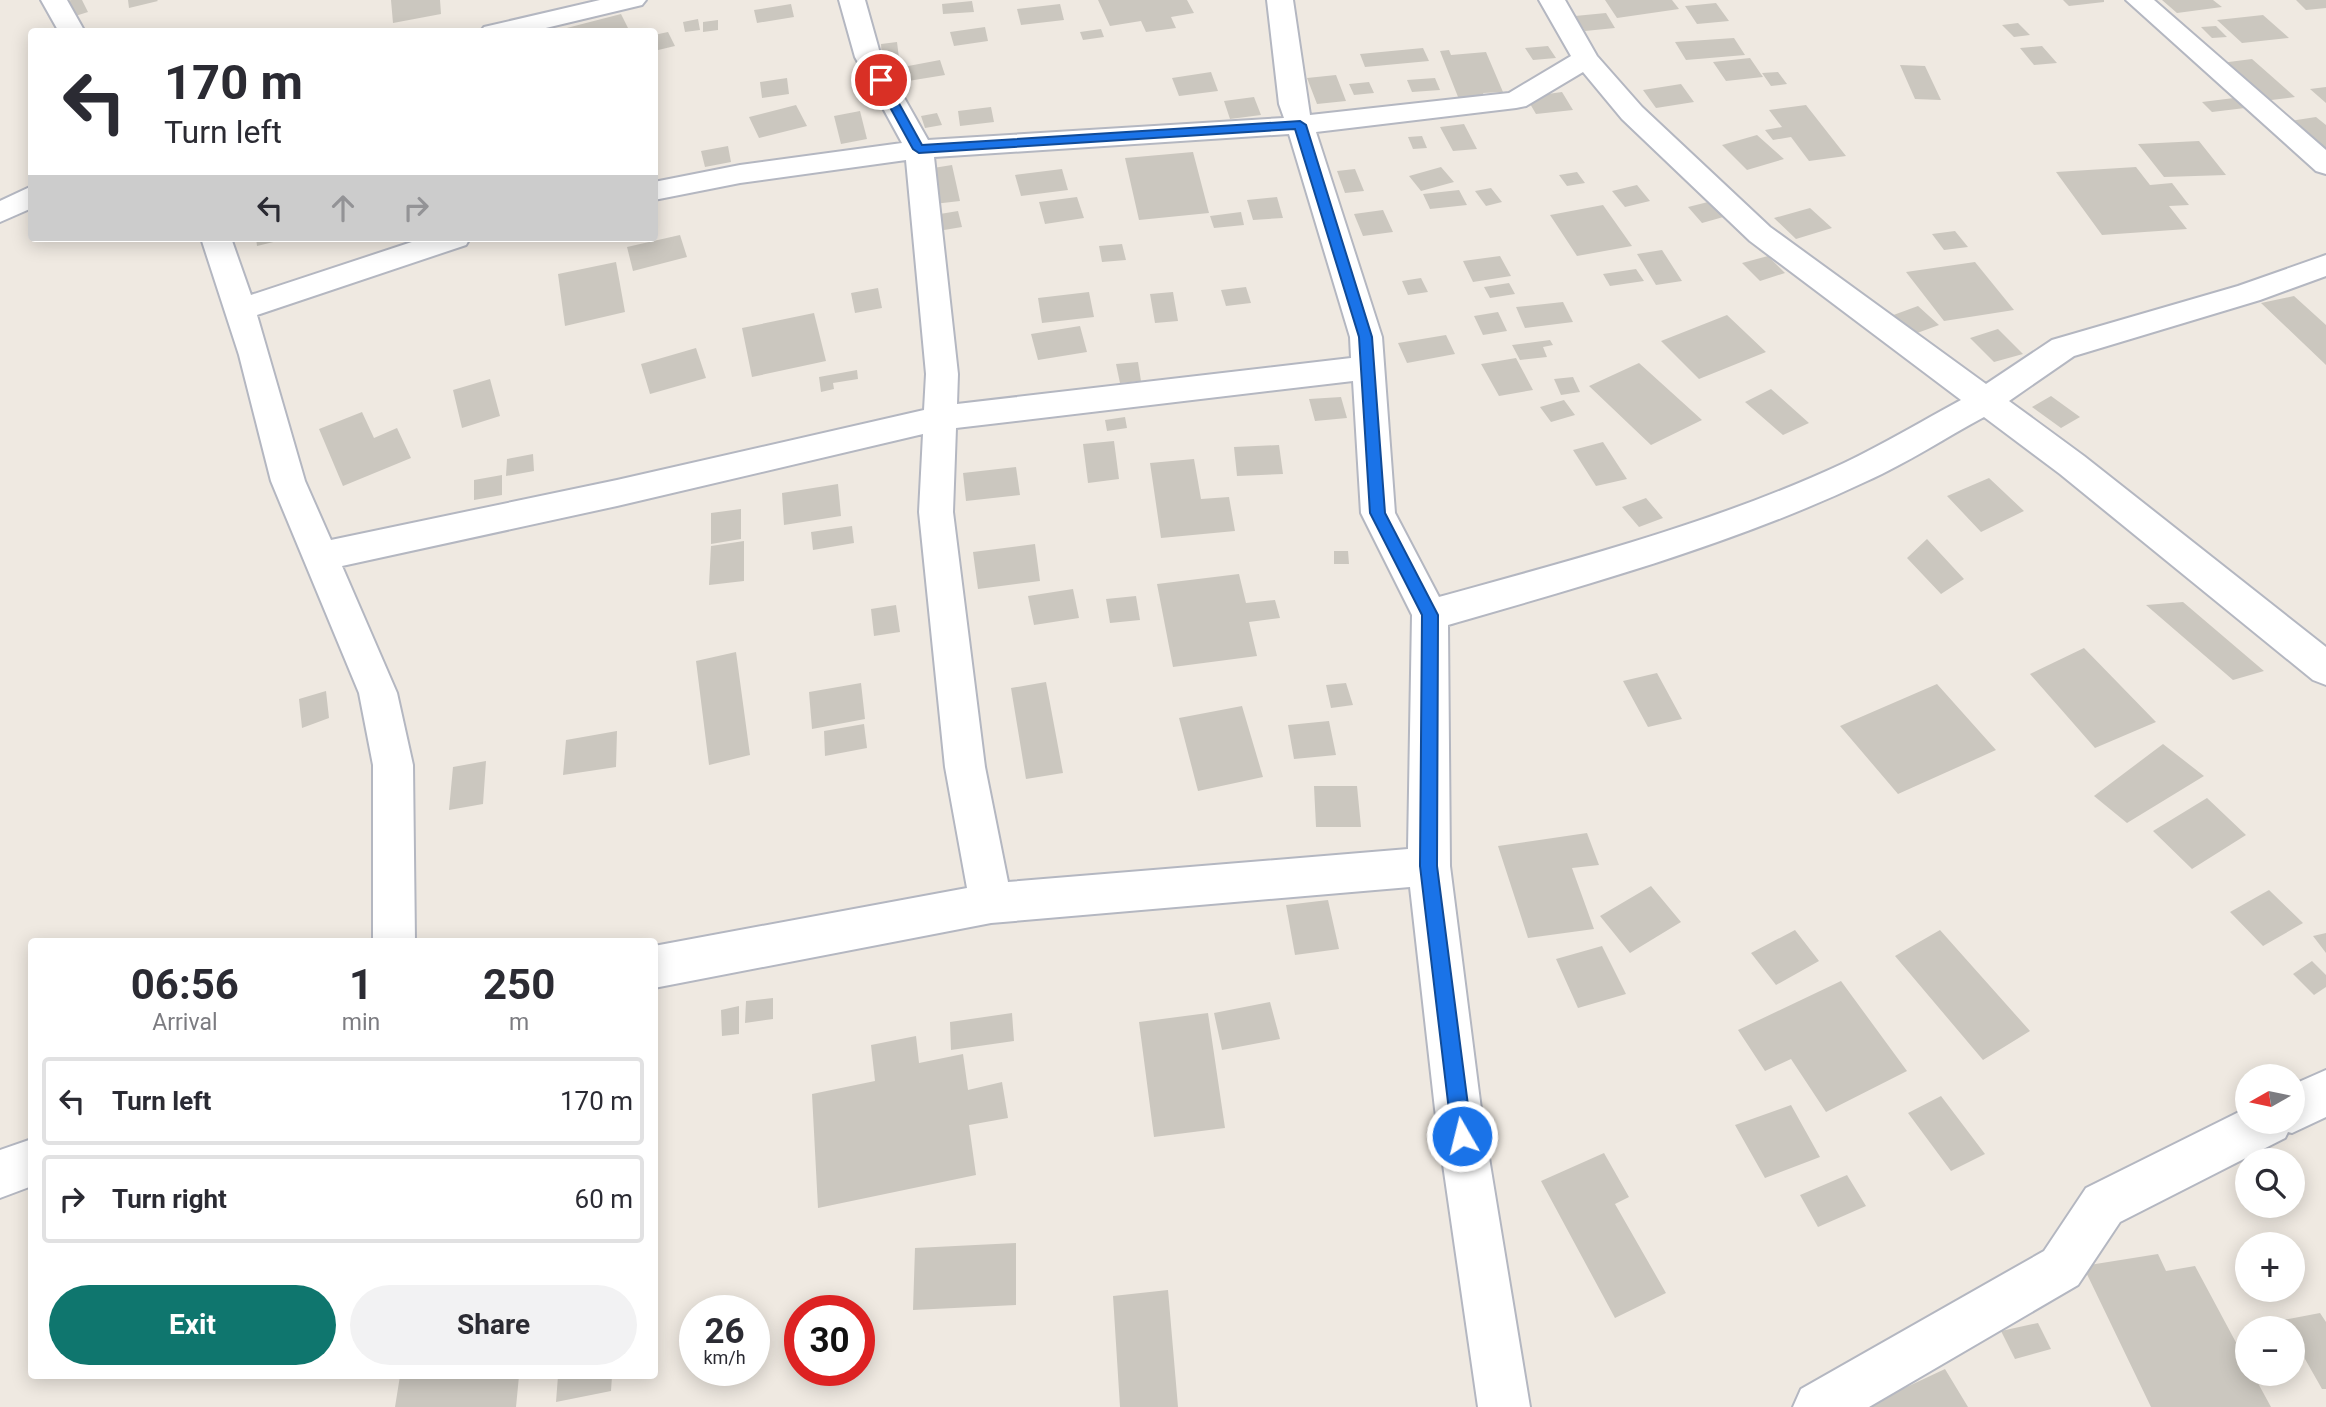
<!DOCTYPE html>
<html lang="en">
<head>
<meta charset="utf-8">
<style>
	body { margin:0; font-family:Roboto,sans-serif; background:#f2f2f3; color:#2b2b33; height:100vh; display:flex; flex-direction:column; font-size:26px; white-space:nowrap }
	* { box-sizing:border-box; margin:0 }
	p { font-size:23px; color:#7c7c81 }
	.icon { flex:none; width:38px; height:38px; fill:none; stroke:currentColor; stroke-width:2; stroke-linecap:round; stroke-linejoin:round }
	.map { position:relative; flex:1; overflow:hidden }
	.sheet { position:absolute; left:28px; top:938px; width:630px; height:441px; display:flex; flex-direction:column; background:#fff; border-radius:7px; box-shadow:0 4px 18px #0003 }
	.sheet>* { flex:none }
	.top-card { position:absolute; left:28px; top:28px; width:630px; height:214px; border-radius:7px; box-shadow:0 4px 18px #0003; background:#fff; color:#2b2b33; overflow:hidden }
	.needle { width:46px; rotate:261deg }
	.tools { position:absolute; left:2235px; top:1064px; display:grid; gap:14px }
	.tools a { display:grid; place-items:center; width:70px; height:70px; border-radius:50%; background:#fff; box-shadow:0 4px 18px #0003; font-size:35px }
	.speed { position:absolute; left:679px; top:1295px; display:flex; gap:14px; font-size:35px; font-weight:700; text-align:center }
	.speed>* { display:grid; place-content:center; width:91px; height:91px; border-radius:50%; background:#fff; box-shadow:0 4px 18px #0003; line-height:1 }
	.speed small { font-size:18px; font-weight:400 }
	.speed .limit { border:10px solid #d22; background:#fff; color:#111 }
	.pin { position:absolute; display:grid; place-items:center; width:60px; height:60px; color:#fff; margin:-30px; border:4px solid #fff; border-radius:50%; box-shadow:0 2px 7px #0007 }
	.me { position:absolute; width:77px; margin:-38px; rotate:352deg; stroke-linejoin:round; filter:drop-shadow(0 0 5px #0008) }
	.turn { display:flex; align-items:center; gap:24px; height:147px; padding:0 21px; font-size:32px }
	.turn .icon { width:91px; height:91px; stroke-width:2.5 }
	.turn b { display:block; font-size:49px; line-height:60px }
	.lanes { display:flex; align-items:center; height:66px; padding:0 21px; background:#0003; justify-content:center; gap:35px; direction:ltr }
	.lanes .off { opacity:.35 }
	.eta { display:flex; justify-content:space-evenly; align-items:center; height:119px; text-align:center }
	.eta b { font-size:42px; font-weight:700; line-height:49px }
	.primary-button { display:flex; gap:14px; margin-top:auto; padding:14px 21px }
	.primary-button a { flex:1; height:80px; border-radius:42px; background:#0f766e; color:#fff; font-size:28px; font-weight:700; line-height:80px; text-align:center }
	.primary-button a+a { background:#f2f2f3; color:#2b2b33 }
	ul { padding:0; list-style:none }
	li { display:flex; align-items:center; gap:21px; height:88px; margin:0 14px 10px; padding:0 7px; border:4px solid #e1e1e2; border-radius:7px }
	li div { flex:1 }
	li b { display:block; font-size:26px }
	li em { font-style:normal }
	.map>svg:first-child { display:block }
</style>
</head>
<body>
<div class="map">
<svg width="2326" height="1407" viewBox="0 0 2326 1407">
	<rect width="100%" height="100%" fill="#efe9e1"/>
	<!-- building -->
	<path fill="#cbc7bf" d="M71 0H82L88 12 69 18 62 3Z
		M128 0H157L158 1 129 8Z
		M391 0H440L441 14 393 23Z
		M1098 0H1187L1194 13 1171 17 1176 28 1146 32 1141 21 1110 26Z
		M1605 0H1672L1679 9 1617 18Z
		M2063 0H2104V2L2069 6Z
		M2162 0H2213L2222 7 2177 13Z
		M2296 0H2326V8L2306 10Z
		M972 1 974 12 943 14 942 4Z
		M1716 3 1729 21 1697 24 1685 6Z
		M791 4 794 17 757 23 754 10Z
		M1060 4 1064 20 1021 25 1017 9Z
		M1606 13 1615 28 1585 31 1575 16Z
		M621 14 630 32H555V31Z
		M2263 15 2289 38 2242 43 2217 20Z
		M698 19 700 30 685 32 683 22Z
		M718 20V30L703 32V22Z
		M2018 23 2030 35 2014 37 2002 25Z
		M2216 26 2227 37 2212 38 2201 27Z
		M985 27 988 41 954 46 950 32Z
		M1101 29 1104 37 1083 40 1080 32Z
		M668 32 675 46 654 51V35Z
		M1734 38 1745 55 1686 60 1675 42Z
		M897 42 899 58 882 60 881 44Z
		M1548 46 1556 58 1533 60 1525 48Z
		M2042 46 2057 63 2034 65 2020 48Z
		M1423 48 1429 61 1365 67 1360 54Z
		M1449 50 1451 55 1486 52 1503 92 1483 93 1486 101 1460 102 1440 51Z
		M1750 58 1763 77 1726 81 1713 62Z
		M2252 59 2295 97 2263 101 2221 63Z
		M940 60 945 75 908 81 903 67Z
		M1900 65 1925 66 1941 100 1915 99Z
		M1211 72 1218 91 1179 96 1172 78Z
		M1778 72 1787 84 1771 86 1762 73Z
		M1336 75 1346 101 1317 104 1307 78Z
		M787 78 789 94 762 98 760 82Z
		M1435 78 1440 90 1412 92 1407 80Z
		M1369 82 1374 93 1354 95 1349 84Z
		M1681 84 1694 102 1656 108 1643 90Z
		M2326 87V103L2310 89Z
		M1562 92 1573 110 1536 114 1526 97Z
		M1254 97 1261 115 1230 119 1224 101Z
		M2234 98 2245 108 2212 112 2202 102Z
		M796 105 807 126 759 138 749 117Z
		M1806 105 1846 156 1809 161 1791 137 1773 140 1765 130 1782 127 1769 110Z
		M991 107 994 122 960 126 958 111Z
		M860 111 867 139 841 144 834 116Z
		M937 113 942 125 925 128 921 116Z
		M2316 117 2326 125V150H2323L2290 121Z
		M1464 124 1477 149 1453 151 1440 127Z
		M1757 135 1784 159 1747 170 1722 145Z
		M1422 136 1427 148 1413 149 1408 137Z
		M2199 141 2226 175 2164 177 2138 144Z
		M728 146 731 162 705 167 701 151Z
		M1193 152 1209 213 1139 220 1125 158Z
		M952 165 960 201 934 204 927 169Z
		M1441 167 1454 182 1421 191 1409 176Z
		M2136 167 2150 185 2172 183 2189 205 2169 206 2187 229 2102 235 2056 172Z
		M1062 169 1068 190 1021 196 1015 175Z
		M1355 169 1364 191 1345 193 1337 171Z
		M1577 172 1585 183 1567 186 1559 175Z
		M1637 185 1650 201 1625 207 1612 191Z
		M1491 188 1502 202 1486 206 1475 191Z
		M1459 190 1467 205 1430 209 1423 194Z
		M1077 197 1084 218 1045 224 1039 202Z
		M1277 197 1283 218 1253 220 1247 200Z
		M1712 201 1727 216 1702 223 1688 207Z
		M1603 205 1632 246 1577 256 1550 215Z
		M1810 208 1832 228 1796 239 1774 218Z
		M1383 210 1393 232 1363 236 1354 214Z
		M958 211 962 227 938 231 934 215Z
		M1241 212 1244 225 1214 228 1210 216Z
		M1955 231 1968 247 1944 250 1932 234Z
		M680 235 687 257 633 271 627 247Z
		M256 238H286V239L257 246Z
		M1122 244 1126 260 1102 262 1099 246Z
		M1662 250 1682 281 1656 285 1637 254Z
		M1500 256 1511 276 1473 282 1463 261Z
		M1768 256 1785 273 1760 281 1742 263Z
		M616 262 625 312 565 326 558 274Z
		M1975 262 2014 310 1944 321 1906 272Z
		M1636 269 1644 281 1610 286 1603 274Z
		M1421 278 1428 292 1408 295 1402 281Z
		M1509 283 1515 294 1490 298 1484 287Z
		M1246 287 1251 303 1226 306 1221 290Z
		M878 288 882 308 855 313 851 293Z
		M1089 292 1094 317 1042 323 1038 298Z
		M1173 292 1178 321 1155 323 1150 294Z
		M2294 296 2326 325V365L2261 303Z
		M1563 302 1573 322 1525 328 1516 307Z
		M1918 306 1939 325 1909 336 1888 317Z
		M1498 312 1507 331 1483 335 1474 316Z
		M814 313 826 361 752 377 742 328Z
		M1727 315 1766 352 1699 379 1661 341Z
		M1080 326 1087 352 1038 360 1031 334Z
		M1998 329 2023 354 1994 362 1970 338Z
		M1446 335 1455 354 1407 363 1398 343Z
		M1550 340 1553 345 1543 347 1547 357 1520 360 1512 345Z
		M696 348 706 378 650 394 641 364Z
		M1516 358 1533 390 1499 396 1481 364Z
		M1138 362 1141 381 1120 383 1116 364Z
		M1639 363 1702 420 1651 445 1589 386Z
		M857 370 858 379 833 383 834 389 821 392 819 377Z
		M1573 377 1580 392 1561 395 1554 379Z
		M490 379 500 416 462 428 453 390Z
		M1771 389 1809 423 1783 435 1745 402Z
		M2051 396 2080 417 2061 428 2032 407Z
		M1341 397 1347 418 1315 421 1309 399Z
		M1564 400 1575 415 1551 422 1540 407Z
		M362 412 374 438 397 428 411 458 343 486 319 429Z
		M1125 417 1127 428 1107 431 1105 420Z
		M1114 441 1119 479 1088 483 1083 444Z
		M1603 442 1627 479 1596 486 1573 450Z
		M1279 445 1283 474 1237 476 1234 447Z
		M533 454 534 471 506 476 507 459Z
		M1194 459 1201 499 1229 497 1235 531 1161 538 1150 463Z
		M1016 467 1020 495 966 501 963 473Z
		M502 475V495L474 500V480Z
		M1989 478 2024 511 1981 532 1947 496Z
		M838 484 841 516 784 525 782 493Z
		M1646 498 1663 518 1639 527 1622 507Z
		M741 509V539L711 544V513Z
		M852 526 854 543 813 550 811 532Z
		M1927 539 1964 579 1941 594 1907 558Z
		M744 541V581L709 585 711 546Z
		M1035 544 1040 581 978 589 973 552Z
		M1334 551H1348L1349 564H1334Z
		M1239 574 1246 603 1275 600 1280 618 1249 622 1257 656 1173 667 1157 584Z
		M1073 589 1079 618 1034 625 1028 596Z
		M1136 596 1140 620 1110 623 1106 599Z
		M2183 602 2264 671 2233 680 2146 605Z
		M896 605 900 632 874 636 871 609Z
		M2084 648 2156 722 2095 748 2030 674Z
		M736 652 750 755 709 765 696 661Z
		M1657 673 1682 719 1648 727 1623 681Z
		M1046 682 1063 773 1026 779 1011 688Z
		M861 683 865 719 812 729 809 692Z
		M1346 683 1353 705 1331 708 1326 685Z
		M1937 684 1996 750 1898 794 1840 726Z
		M326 691 329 718 302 728 299 699Z
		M1242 706 1263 777 1198 791 1179 718Z
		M1329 721 1336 755 1294 759 1288 725Z
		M864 724 867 748 825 756 824 731Z
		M617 731 616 767 563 775 566 740Z
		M2163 744 2204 776 2127 823 2094 796Z
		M486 761 483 804 449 810 453 767Z
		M1314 786H1357L1361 827H1316Z
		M2207 798 2246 835 2192 869 2153 831Z
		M1587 833 1599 865 1572 868 1594 929 1528 938 1498 846Z
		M1651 886 1681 922 1630 953 1600 916Z
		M2269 890 2303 923 2263 946 2230 912Z
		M1328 900 1339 949 1295 955 1286 905Z
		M1795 930 1819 961 1776 985 1751 953Z
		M1940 930 2030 1031 1983 1060 1895 956Z
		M2326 933V953L2313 936Z
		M1602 946 1626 994 1578 1008 1556 959Z
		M2312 961 2326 975V987L2314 995 2293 974Z
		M1841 981 1907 1071 1826 1112 1791 1059 1765 1071 1738 1030Z
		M773 998V1019L745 1023 746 1001Z
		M1270 1002 1280 1039 1222 1050 1214 1013Z
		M739 1006V1034L722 1036 721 1010Z
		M1012 1013 1014 1041 951 1050 950 1022Z
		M1208 1013 1225 1128 1154 1137 1139 1022Z
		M916 1036 919 1063 963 1054 968 1090 1002 1082 1008 1118 969 1125 976 1175 818 1208 812 1094 875 1081 871 1045Z
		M1941 1096 1985 1154 1951 1171 1908 1113Z
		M1791 1105 1820 1157 1765 1178 1735 1125Z
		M1604 1153 1629 1197 1615 1204 1666 1293 1615 1318 1541 1181Z
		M1847 1175 1866 1206 1818 1227 1800 1195Z
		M1016 1243V1305L913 1310 915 1248Z
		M2158 1254 2166 1271 2195 1266 2247 1363V1374H2253L2271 1407H2151L2083 1266Z
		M1168 1290 1178 1407H1120L1113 1296Z
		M2320 1313 2326 1322V1389H2322L2292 1336V1328H2288L2283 1320Z
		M2038 1323 2051 1349 2015 1359 2001 1331Z
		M1945 1369 1968 1407H1864Z
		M400 1376H519L516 1407H395Z
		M558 1376H612L611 1391 556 1402Z"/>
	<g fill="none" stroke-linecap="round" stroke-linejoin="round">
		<!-- street casing -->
		<g stroke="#b4b7c1" stroke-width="4">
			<path id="street" d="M41 0H67L85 32H59Z
				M600 0H646L642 5 529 32H480L484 27Z
				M839 0H865L881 57 928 140 1284 118 1279 104 1267 0H1293L1310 115 1509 93 1571 56 1539 0H1565L1597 56 1642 107 1770 227 1986 384 2052 340 2238 286 2326 255V276L2260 300 2074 356 2009 401 2084 456 2326 647V685L2313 680 2060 474 1984 417C1945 438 1907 463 1867 481 1734 544 1590 584 1448 625L1450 866 1481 1109 1530 1407H1478L1435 1109 1410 887 991 923 654 988V946L967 888 945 767 919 512 923 434 617 506 342 566 397 693 413 765 415 942H373V765L359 693 271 481 239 355 201 238H231L251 295 424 238H470L466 245 257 315 305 481 331 540 617 480 924 410 926 374 906 160 740 183 654 200V182L740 165 902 143 855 57ZM1583 72 1622 119 1750 241 1961 400C1922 421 1884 444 1844 463 1715 523 1576 559 1439 597L1395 513 1382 337 1316 132 1516 108 1526 106ZM1289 134 1350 337 1351 358 957 404 958 374 934 157ZM1353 381 1361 513 1412 615 1408 849 1008 882 985 767 953 512 956 428Z
				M2126 0H2154L2326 150V174L2316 171Z
				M32 186V208L0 222V201Z
				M2326 1070V1117L2292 1133 2288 1132 2285 1138 2120 1222 2078 1285 1869 1407H1793L1801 1389 2044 1251 2086 1188 2247 1108V1122H2292V1085Z
				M32 1139V1186L0 1198V1150Z"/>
		</g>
		<!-- street -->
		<use href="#street" fill="#fff" fill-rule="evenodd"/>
	</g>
	<!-- route -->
	<path fill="#1a73e8" stroke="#114b97" stroke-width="2" d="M881 77 886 80 922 145 1300 121 1306 125 1372 337 1385 513 1438 615 1437 866 1472 1136 1469 1143 1462 1145 1455 1143 1452 1136 1420 866 1422 615 1370 513 1359 337 1295 129 919 153 913 149 875 80Z"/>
</svg>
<div class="tools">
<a><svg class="needle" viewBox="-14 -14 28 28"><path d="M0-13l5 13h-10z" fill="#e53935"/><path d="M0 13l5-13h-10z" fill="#7c7c81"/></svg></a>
<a><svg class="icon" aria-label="search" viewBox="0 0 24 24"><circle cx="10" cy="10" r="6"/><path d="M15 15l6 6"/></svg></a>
<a>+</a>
<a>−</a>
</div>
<div class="speed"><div>26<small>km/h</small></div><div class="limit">30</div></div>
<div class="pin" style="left:881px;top:80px;background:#d93025"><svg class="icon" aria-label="arrive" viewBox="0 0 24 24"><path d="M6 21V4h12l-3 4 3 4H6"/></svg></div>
<svg class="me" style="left:1462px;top:1136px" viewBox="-20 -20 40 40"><circle r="17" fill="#1a73e8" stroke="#fff" stroke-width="3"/><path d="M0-11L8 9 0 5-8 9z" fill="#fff"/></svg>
<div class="top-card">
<div class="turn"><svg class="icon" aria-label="left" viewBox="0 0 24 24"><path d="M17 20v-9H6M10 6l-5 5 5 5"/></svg><div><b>170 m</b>Turn left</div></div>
<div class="lanes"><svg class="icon" aria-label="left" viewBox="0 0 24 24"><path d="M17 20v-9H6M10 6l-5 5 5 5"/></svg><svg class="icon off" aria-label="ahead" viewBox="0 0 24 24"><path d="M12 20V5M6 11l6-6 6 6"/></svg><svg class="icon off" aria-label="right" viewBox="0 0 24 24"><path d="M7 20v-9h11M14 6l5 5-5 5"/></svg></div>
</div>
<section class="sheet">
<div class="eta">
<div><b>06:56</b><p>Arrival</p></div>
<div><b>1</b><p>min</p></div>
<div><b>250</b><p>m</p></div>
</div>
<ul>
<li><svg class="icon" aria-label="left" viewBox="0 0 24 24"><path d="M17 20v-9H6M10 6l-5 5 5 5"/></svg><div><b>Turn left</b></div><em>170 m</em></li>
<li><svg class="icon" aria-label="right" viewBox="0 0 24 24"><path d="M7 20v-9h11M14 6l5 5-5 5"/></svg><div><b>Turn right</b></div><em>60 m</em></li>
</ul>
<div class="primary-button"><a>Exit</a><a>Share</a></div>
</section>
</div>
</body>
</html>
